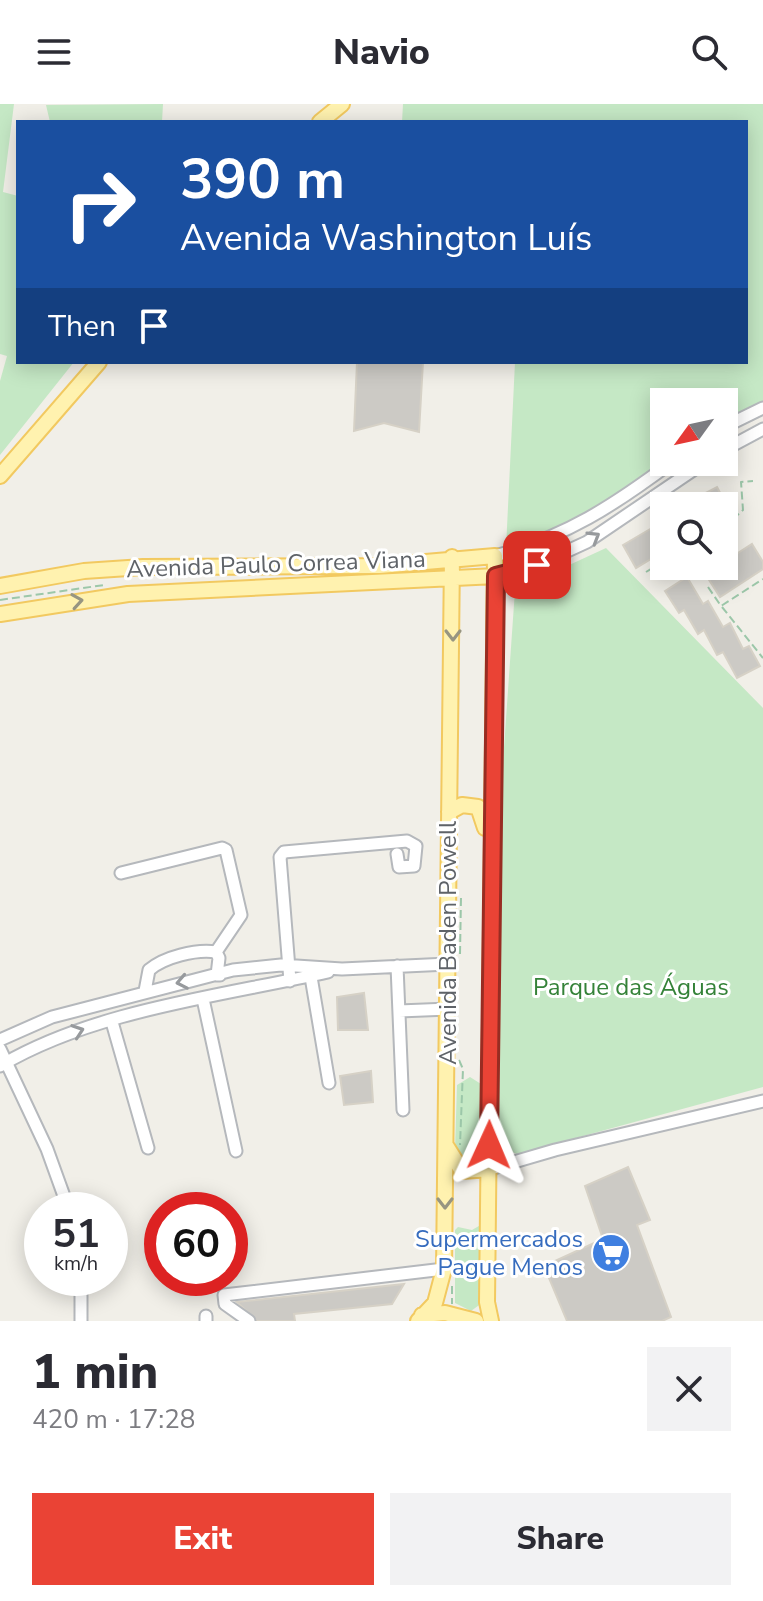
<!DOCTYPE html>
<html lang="en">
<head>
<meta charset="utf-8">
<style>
	body { margin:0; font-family:"Nunito Sans",sans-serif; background:#f2f2f3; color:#2b2b33; height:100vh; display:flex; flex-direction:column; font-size:30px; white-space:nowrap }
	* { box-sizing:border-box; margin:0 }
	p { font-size:26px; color:#7c7c81 }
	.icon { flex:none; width:44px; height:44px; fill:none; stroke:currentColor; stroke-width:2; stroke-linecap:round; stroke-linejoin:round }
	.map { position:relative; height:1217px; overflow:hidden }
	.panel { display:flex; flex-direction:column; background:#fff; flex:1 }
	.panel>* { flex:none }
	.banner { position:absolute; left:16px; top:16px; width:732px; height:244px; border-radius:0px; box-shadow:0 4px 20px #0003; background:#1a4fa0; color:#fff; overflow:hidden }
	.needle { width:52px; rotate:237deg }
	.fabs { position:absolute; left:650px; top:284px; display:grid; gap:16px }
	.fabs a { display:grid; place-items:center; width:88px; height:88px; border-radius:0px; background:#fff; box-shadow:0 4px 20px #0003; font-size:40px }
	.speed { position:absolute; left:24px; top:1088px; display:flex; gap:16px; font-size:40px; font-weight:700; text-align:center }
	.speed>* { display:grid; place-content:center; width:104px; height:104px; border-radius:50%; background:#fff; box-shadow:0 4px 20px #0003; line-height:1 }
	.speed small { font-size:20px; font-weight:400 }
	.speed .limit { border:12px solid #d22; background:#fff; color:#111 }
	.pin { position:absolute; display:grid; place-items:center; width:68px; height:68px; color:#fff; margin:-34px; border-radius:16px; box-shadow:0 4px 12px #0006 }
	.me { position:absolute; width:88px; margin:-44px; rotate:1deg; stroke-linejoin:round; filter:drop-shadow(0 0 6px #0008) }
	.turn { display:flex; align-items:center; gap:28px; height:168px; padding:0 32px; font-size:36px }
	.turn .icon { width:104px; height:104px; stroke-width:2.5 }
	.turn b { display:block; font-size:56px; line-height:68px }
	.then { display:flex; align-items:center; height:76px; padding:0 32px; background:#0003; gap:16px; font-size:30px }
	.round { display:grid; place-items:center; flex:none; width:84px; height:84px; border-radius:0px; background:#f2f2f3 }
	.head { display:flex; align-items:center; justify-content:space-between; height:136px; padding:0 32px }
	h1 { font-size:48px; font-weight:800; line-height:60px }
	.button { display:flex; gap:16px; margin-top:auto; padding:16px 32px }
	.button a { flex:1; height:92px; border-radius:0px; background:#ea4335; color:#fff; font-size:32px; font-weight:800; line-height:92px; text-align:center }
	.button a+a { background:#f2f2f3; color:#2b2b33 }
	header { display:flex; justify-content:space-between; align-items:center; height:104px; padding:0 32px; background:#fff; font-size:36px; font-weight:800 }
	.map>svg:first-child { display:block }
</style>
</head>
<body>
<header><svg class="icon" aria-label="menu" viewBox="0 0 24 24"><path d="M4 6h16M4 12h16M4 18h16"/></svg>Navio<svg class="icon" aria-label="search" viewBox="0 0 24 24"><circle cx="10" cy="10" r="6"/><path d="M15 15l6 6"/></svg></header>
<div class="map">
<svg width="763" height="1217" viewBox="0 0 763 1217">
	<rect width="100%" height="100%" fill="#f1efe8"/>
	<!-- green -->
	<path fill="#c5e8c5" d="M0 0H14L3 88 18 92V258H74L0 351V277L7 252 0 250Z
		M163 0 162 18H50L46 1Z
		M403 0H763V301L724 319V298H664V358C608 400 572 421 506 444L515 258H746V18H402Z
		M606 444 763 604V983L517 1050 503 1044 497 1029 503 658 515 486Z
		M470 973 481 980 484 992 482 1054 475 1059 458 1052 455 1045 457 981Z
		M484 1119 482 1199 471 1207 455 1199V1126L458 1123 472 1126Z"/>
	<!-- building -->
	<path fill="#cccac5" stroke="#d6d1c6" stroke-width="2" d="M357 258H423L419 328 384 319 354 327Z
		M717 383 727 402H700L696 394Z
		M664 417V447L636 464 623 441Z
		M752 440 763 458V465L720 493 704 468 724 462V458Z
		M687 473 703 500 708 497 723 523 730 519 743 545 749 542 760 562 737 574 723 548 717 551 704 526 698 530 684 506 679 509 665 487Z
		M364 889 368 926H338L337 893Z
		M371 967 373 998 344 1001 340 972Z
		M628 1063 650 1116 637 1121 671 1213 662 1217H567L544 1162 603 1135 585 1082Z
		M404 1180 392 1200 294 1210 295 1217H257L237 1198Z"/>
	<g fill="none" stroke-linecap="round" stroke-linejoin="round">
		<!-- minor casing -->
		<g stroke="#b5b8bc" stroke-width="15">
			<path id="minor" d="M724 323 763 304
				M724 346 763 325
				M495 452C567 432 613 402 672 358
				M496 472 537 461 587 438 705 358
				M121 769 222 744 226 746 241 811 216 848 219 854 217 871H220
				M397 862 403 1006
				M310 867 329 979
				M290 877 280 753 284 748 407 737 416 742 414 762 399 763 397 750
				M145 887 149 866C164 853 196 845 216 848
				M203 895 236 1047
				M399 907 449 905
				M112 918 148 1044
				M0 936 52 913 233 866 281 861 342 865 448 860
				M0 945 47 1045 69 1106
				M0 962C94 906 222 892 328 868
				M490 1065 555 1046 763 997
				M81 1174V1217
				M206 1212V1217
				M249 1217 225 1200 224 1191 444 1165"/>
		</g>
		<!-- major casing -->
		<g stroke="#f2c960" stroke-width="18">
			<path id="major" d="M320 18 342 0
				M0 372 99 258
				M0 482 84 467 143 463 379 462 495 452 487 1198 491 1217
				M0 510 128 490 496 472
				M449 708 462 701 478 703 485 724
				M447 1043 462 1067 490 1065
				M422 1211 445 1209 476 1217
				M418 1217 435 1199 444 1165 452 453"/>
		</g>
		<!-- path -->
		<path stroke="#9cc7a9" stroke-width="2" stroke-dasharray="8 4" stroke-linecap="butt" d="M724 423 743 406 741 378 753 377
			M646 468 664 457
			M708 483 721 502 763 475
			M0 496 104 481
			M722 503 763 554
			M460 850 461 793
			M459 956 463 965 460 1041
			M452 1182V1200"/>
		<!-- minor -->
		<use href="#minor" stroke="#fff" stroke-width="11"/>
		<!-- major -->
		<use href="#major" stroke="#fff2af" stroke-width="14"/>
	</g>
	<!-- one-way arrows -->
	<defs><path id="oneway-chevron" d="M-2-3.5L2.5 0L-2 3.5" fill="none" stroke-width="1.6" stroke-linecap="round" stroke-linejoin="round" transform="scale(2)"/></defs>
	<g stroke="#979a9d">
		<use href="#oneway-chevron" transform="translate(594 433) rotate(-31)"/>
		<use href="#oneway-chevron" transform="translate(182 878) rotate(169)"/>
		<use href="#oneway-chevron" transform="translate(78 927) rotate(-19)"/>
	</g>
	<g stroke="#979581">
		<use href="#oneway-chevron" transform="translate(77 497) rotate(-9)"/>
		<use href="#oneway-chevron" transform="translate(453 531) rotate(90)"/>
		<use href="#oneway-chevron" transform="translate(445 1099) rotate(90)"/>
	</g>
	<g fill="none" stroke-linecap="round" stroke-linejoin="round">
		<!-- route casing -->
		<g stroke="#982c22" stroke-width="20">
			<path id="route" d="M489 1041 496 472 537 461"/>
		</g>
		<!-- route -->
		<use href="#route" stroke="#ea4335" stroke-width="14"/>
	</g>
	<!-- icons -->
	<defs>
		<g id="supermarket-disc" transform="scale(2)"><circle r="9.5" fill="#3f7fe0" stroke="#fff"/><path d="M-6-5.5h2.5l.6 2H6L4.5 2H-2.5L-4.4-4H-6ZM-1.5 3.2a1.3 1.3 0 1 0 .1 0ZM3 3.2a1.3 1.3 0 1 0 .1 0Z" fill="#fff"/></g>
	</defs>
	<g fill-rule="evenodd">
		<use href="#supermarket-disc" x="611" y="1149"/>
	</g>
	<g text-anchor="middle" stroke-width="6" stroke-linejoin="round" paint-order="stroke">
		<!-- street labels -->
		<g font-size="24" fill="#5f6368" stroke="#fff">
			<text transform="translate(276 460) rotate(-2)" y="8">Avenida Paulo Correa Viana</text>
			<text transform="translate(448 839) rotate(-90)" y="8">Avenida Baden Powell</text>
		</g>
		<!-- park labels -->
		<g font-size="24" fill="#348238" stroke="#fff">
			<text x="631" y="891">Parque das Águas</text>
		</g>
		<!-- shop labels -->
		<g font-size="24" fill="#366cbe" stroke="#fff" text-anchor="end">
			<text x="583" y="1143">Supermercados<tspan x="583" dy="28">Pague Menos</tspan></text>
		</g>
	</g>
</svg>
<div class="fabs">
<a><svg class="needle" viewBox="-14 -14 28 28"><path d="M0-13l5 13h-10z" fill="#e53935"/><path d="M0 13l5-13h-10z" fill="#7c7c81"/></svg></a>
<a><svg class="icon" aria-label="search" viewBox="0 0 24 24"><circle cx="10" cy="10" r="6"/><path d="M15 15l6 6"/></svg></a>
</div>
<div class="speed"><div>51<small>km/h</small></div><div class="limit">60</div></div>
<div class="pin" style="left:537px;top:461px;background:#d93025"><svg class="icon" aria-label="arrive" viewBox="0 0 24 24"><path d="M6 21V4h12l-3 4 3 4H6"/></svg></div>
<svg class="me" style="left:489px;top:1041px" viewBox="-20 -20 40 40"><path d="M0-17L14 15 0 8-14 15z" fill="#ea4335" stroke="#fff" stroke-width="4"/></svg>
<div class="banner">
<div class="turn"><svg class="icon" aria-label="right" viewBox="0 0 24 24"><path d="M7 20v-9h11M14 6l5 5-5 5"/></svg><div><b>390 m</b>Avenida Washington Luís</div></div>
<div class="then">Then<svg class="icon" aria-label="arrive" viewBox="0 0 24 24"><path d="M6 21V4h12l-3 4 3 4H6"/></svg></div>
</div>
</div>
<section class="panel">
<div class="head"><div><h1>1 min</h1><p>420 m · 17:28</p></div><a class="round"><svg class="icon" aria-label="close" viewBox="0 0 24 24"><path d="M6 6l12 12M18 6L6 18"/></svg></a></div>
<div class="button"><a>Exit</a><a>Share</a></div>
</section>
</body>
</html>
